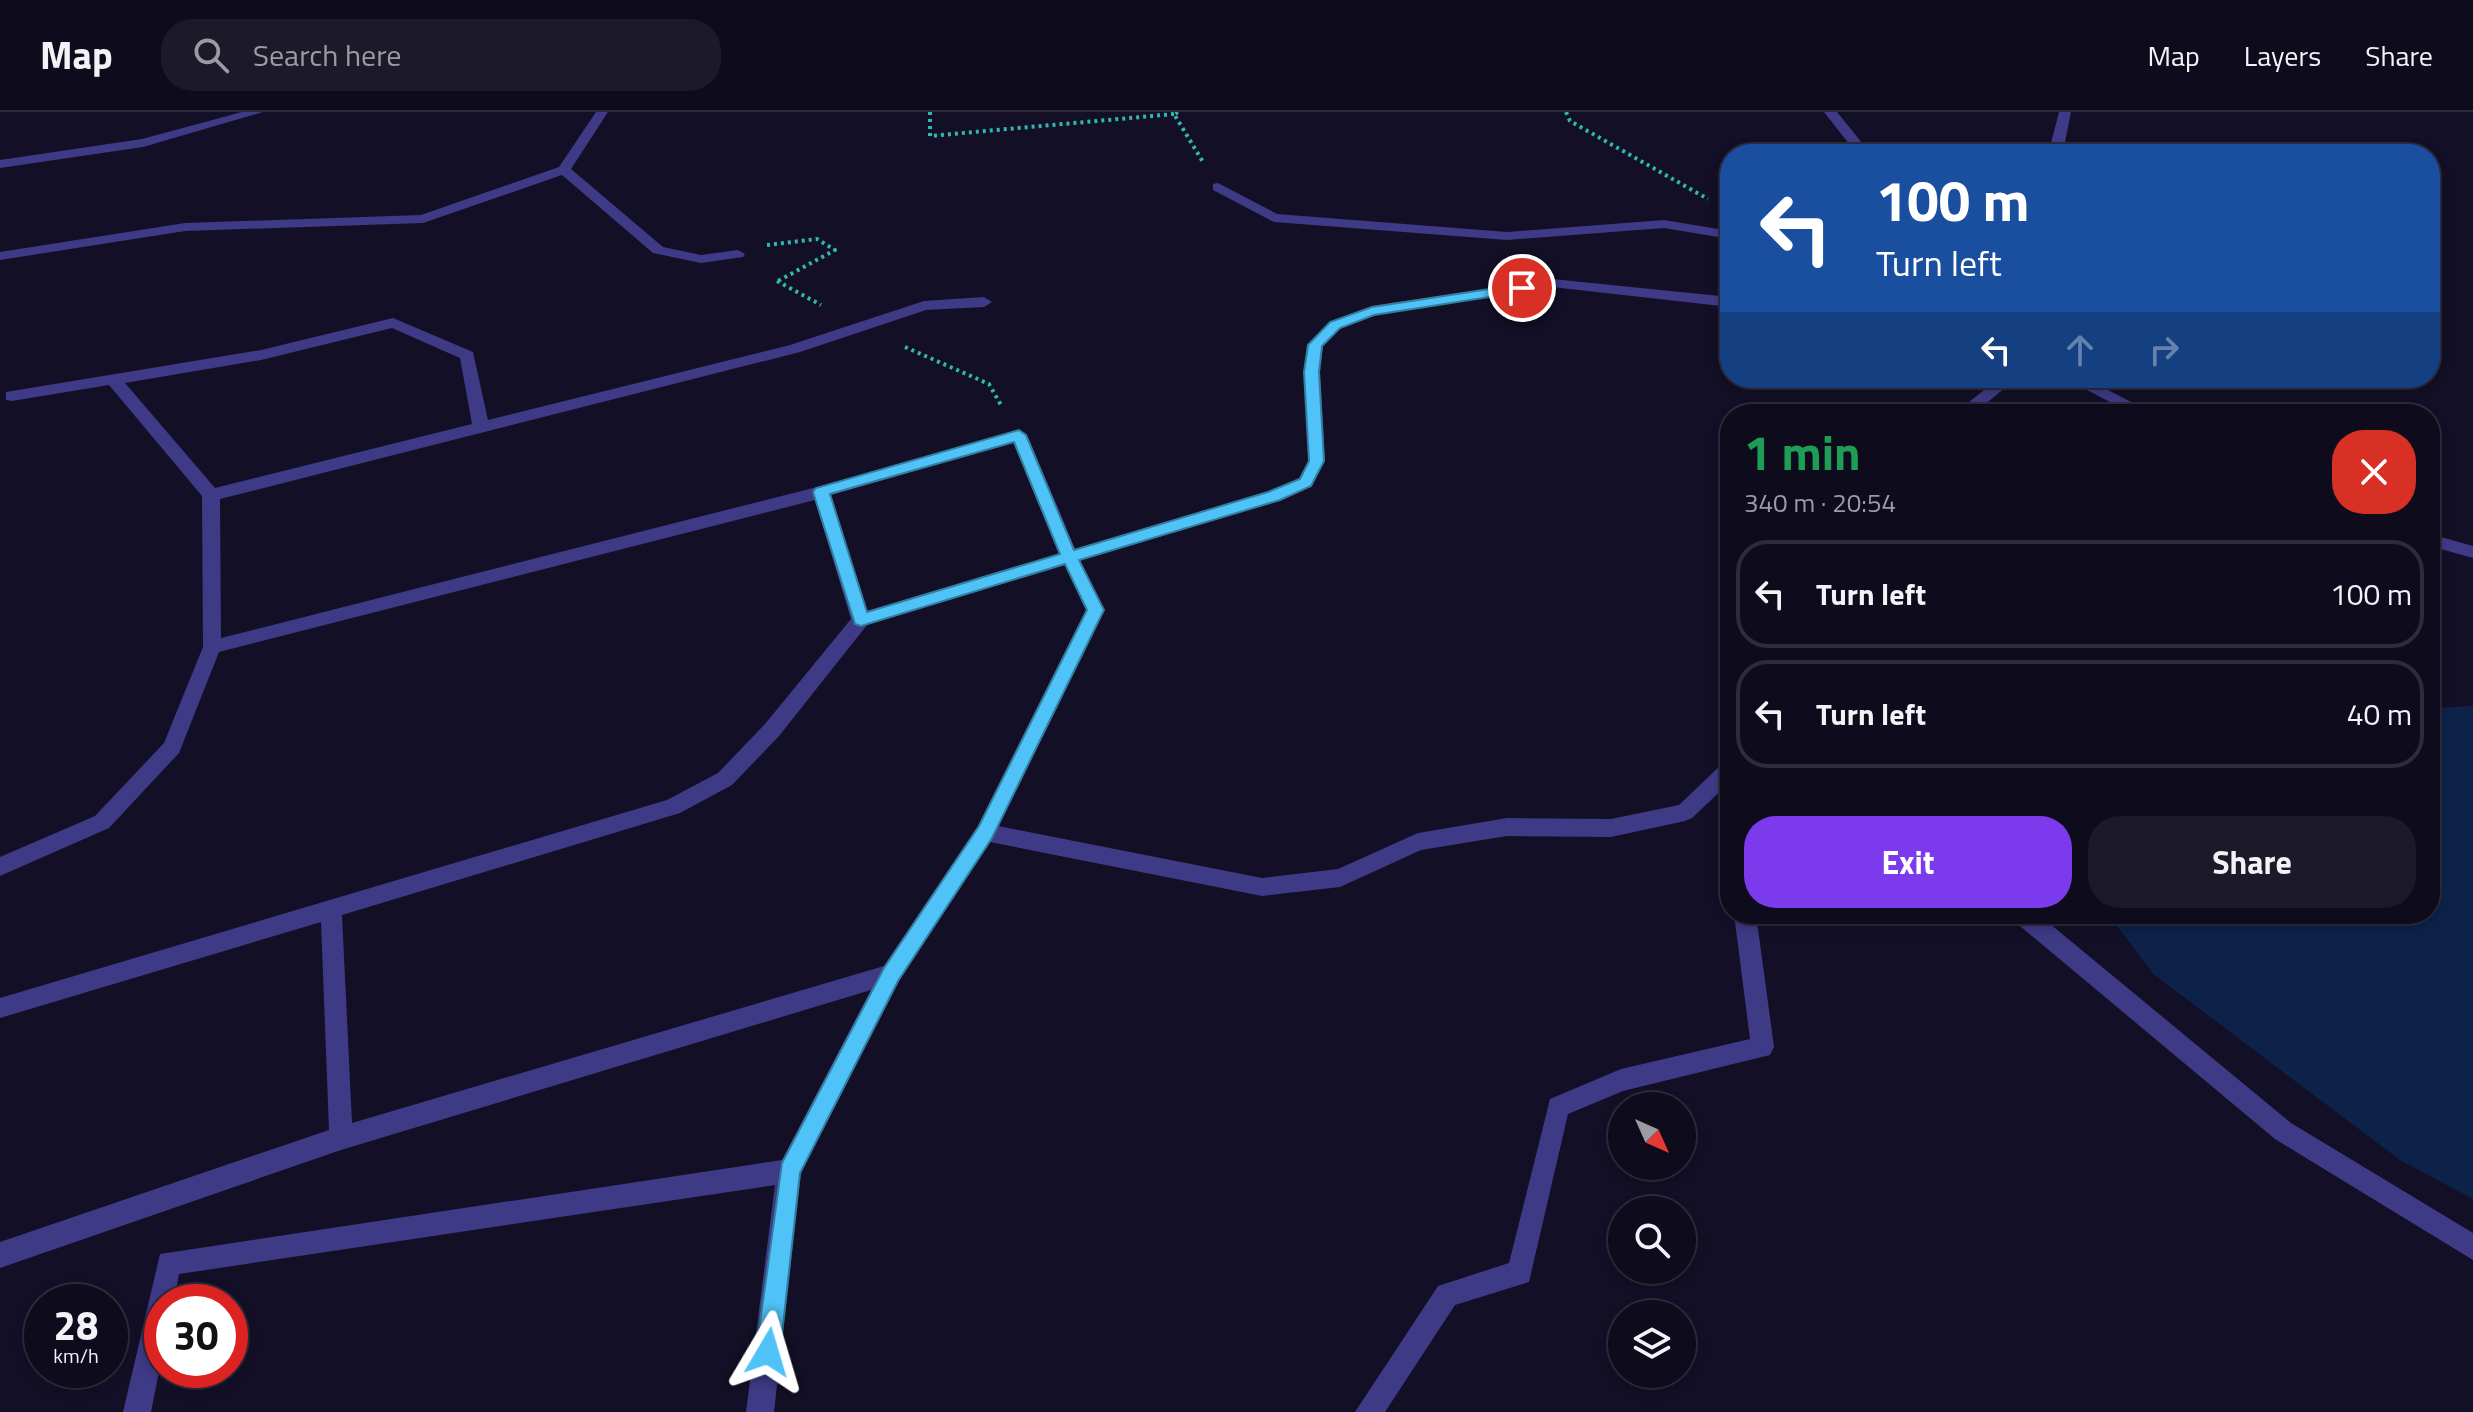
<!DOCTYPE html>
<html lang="en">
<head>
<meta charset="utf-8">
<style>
	body { margin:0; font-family:"Titillium Web",sans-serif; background:#1c1929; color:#f1f3f6; height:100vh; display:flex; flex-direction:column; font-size:30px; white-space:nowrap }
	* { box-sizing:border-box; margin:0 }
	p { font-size:26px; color:#9b9ba3 }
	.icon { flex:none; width:44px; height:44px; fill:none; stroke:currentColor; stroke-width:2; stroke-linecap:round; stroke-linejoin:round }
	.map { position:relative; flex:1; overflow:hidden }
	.panel { position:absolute; left:1720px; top:292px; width:720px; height:520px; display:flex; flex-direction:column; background:#0e0b1c; border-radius:32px; box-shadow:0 4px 12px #0003,0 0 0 2px #2e2b3b }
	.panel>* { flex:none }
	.guide { position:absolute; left:1720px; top:32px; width:720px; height:244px; border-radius:32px; box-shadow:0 4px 12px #0003,0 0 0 2px #2e2b3b; background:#1a4fa0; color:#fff; overflow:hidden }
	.needle { width:52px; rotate:135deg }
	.fabs { position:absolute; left:1608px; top:980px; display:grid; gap:16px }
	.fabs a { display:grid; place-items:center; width:88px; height:88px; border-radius:50%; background:#0e0b1c; box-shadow:0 4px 12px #0003,0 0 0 2px #2e2b3b; font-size:40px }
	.speed { position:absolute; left:24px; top:1172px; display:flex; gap:16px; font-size:40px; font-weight:700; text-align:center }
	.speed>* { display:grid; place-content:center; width:104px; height:104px; border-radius:50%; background:#0e0b1c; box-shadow:0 4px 12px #0003,0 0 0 2px #2e2b3b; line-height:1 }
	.speed small { font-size:20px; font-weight:400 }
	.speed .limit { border:12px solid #d22; background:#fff; color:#111 }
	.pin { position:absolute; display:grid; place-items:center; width:68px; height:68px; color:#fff; margin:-34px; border:4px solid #fff; border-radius:50%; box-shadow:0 2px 8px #0007 }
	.me { position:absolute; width:88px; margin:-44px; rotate:7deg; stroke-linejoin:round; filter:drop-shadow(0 0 6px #0008) }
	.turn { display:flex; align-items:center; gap:28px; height:168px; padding:0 24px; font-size:36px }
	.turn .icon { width:104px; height:104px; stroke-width:2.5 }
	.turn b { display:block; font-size:56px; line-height:68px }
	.lanes { display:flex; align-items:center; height:76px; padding:0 24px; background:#0003; justify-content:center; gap:40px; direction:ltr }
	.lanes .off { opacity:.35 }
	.round { display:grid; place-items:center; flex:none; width:84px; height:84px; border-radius:32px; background:#1c1929 }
	.head { display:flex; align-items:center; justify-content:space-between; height:136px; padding:0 24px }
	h1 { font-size:48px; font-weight:700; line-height:60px; color:#1e9e55 }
	.action { display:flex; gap:16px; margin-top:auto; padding:16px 24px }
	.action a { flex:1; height:92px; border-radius:32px; background:#7c3aed; color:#fff; font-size:32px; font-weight:700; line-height:92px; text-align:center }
	.action a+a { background:#1c1929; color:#f1f3f6 }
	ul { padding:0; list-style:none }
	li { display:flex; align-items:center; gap:24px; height:108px; margin:0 16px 12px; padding:0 8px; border:4px solid #2e2b3b; border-radius:32px }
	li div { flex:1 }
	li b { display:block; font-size:30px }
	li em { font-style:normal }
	header { display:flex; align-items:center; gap:48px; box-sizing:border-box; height:112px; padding:0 40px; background:#0e0b1c; border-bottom:2px solid #2e2b3b }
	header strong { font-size:38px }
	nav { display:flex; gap:44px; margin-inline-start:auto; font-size:28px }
	.search { width:560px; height:72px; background:#1c1929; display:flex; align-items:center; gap:20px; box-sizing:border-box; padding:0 28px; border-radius:32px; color:#9b9ba3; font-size:30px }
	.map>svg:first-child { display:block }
</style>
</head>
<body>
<header>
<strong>Map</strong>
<div class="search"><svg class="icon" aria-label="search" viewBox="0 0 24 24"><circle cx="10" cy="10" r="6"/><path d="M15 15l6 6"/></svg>Search here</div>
<nav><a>Map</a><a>Layers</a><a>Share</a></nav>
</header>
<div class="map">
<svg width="2473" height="1300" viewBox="0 0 2473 1300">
	<rect width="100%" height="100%" fill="#130f26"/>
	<!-- water -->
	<path fill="#0c2249" d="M2473 594V1087L2400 1048 2153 862 2115 811 2103 802H2430V596Z"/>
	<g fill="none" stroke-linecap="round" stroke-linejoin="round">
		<!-- path -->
		<path stroke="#2fb8b1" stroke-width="4" stroke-dasharray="3 4" stroke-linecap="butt" d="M930 0V24L1174 2
			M1178 0 1174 2 1203 50
			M1566 0 1570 9 1708 87
			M767 133 817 127 835 138 778 169
			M777 169 821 193
			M905 235 989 272 1002 295"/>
		<!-- minor -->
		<path fill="#3e3a85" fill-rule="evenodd" d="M242 0H263L143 35 0 56V48L142 27Z
			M596 0H608L571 57 663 135 701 143 738 138 745 142 743 145 701 151 653 141 562 63 423 111 185 119 0 148V140L185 111 421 103 559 55Z
			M1824 0H1837L1871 42H1857Z
			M2059 0H2071L2064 35 2066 42H2052L2050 35Z
			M1218 71 1277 102 1507 120 1664 108 1730 119V127L1664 116 1507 128 1274 110 1213 78V72Z
			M1552 167 1730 185V195L1552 175 1375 203 1340 216 1323 234 1320 260 1325 349 1311 374 1280 388 1080 449 1104 498 998 714 1262 766 1338 757 1418 721 1507 706 1611 707 1679 693 1723 651 1730 649V670L1692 706 1685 709 1611 725 1507 724 1421 738 1340 775 1262 784 990 730 899 869 801 1061 774 1300H746L775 1073 179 1162 174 1190H162V1245L151 1300H123L160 1142 782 1048 871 878 341 1038 0 1156V1130L329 1018 321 810 0 906V886L667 688 718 661 765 612 851 507 815 388 219 540 179 641 109 716 0 764V745L95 704 164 631 203 535 202 384 109 273 12 289 6 288V280L261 238 393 206 473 240 488 308 790 233 924 189 984 185 992 190 984 195 926 198 800 240 220 387 221 526 821 374 1019 318 1027 323 1075 437 1268 380 1299 366 1309 349 1304 260 1307 233 1330 210 1372 194ZM392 216 460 246 472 312 215 376 125 271 261 248ZM1013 330 1059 442 867 499 831 383ZM1065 453 1086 498 978 714 884 854 352 1011 342 803 680 701 732 673 779 624 867 513Z
			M1999 266H2017L1973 302H1954Z
			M2064 266H2085L2154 302H2133Z
			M2430 422 2473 434V446L2430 434Z
			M1734 802H1756L1774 935 1770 943 1623 979 1568 1002 1529 1170 1455 1193 1385 1300H1355L1438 1174 1509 1151 1550 987 1621 957 1750 927Z
			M2011 802H2038L2291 1011 2473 1121V1148L2275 1027 2014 809Z"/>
	</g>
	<!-- route -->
	<path fill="#4fc3f7" stroke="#337fa1" stroke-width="2" fill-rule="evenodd" d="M1522 172 1527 173V179L1374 203 1340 216 1322 234 1319 260 1324 349 1311 374 1280 388 1079 448 1104 498 992 726 898 869 800 1061 780 1240 776 1248 768 1252 759 1248 756 1240 782 1051 884 856 979 714 1087 498 1065 452 861 514 855 512 813 380 816 376 1019 318 1026 323 1074 438 1268 380 1300 367 1309 349 1304 260 1308 233 1330 210 1372 195ZM1014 330 1060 442 867 500 830 382Z"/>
</svg>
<div class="fabs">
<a><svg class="needle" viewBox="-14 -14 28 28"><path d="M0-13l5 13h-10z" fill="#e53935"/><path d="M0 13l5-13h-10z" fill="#9b9ba3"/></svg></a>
<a><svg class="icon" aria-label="search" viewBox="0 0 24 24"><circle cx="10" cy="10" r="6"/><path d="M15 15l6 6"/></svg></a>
<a><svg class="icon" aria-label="layers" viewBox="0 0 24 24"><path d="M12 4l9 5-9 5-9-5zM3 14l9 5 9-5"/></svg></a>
</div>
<div class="speed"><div>28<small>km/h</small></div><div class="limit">30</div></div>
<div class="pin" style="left:1522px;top:176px;background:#d93025"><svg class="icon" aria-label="arrive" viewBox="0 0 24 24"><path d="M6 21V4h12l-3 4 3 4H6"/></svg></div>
<svg class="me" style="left:768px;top:1240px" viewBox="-20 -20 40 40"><path d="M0-17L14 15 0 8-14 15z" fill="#4fc3f7" stroke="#fff" stroke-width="4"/></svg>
<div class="guide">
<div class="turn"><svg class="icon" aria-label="left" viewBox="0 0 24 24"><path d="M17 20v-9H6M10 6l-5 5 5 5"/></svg><div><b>100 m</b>Turn left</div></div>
<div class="lanes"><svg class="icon" aria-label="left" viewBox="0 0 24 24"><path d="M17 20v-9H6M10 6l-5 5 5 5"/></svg><svg class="icon off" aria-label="ahead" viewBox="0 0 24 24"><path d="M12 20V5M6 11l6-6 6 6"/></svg><svg class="icon off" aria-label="right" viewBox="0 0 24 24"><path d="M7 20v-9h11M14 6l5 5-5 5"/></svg></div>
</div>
<section class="panel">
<div class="head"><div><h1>1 min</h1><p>340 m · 20:54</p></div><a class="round" style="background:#d93025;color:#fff"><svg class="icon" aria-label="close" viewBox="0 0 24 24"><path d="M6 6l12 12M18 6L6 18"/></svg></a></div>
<ul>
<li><svg class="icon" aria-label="left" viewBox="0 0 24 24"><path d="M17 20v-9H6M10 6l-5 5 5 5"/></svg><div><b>Turn left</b></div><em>100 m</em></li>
<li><svg class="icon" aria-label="left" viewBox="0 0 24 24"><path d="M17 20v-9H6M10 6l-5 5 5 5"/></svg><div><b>Turn left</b></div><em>40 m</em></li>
</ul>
<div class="action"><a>Exit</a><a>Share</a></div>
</section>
</div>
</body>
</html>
